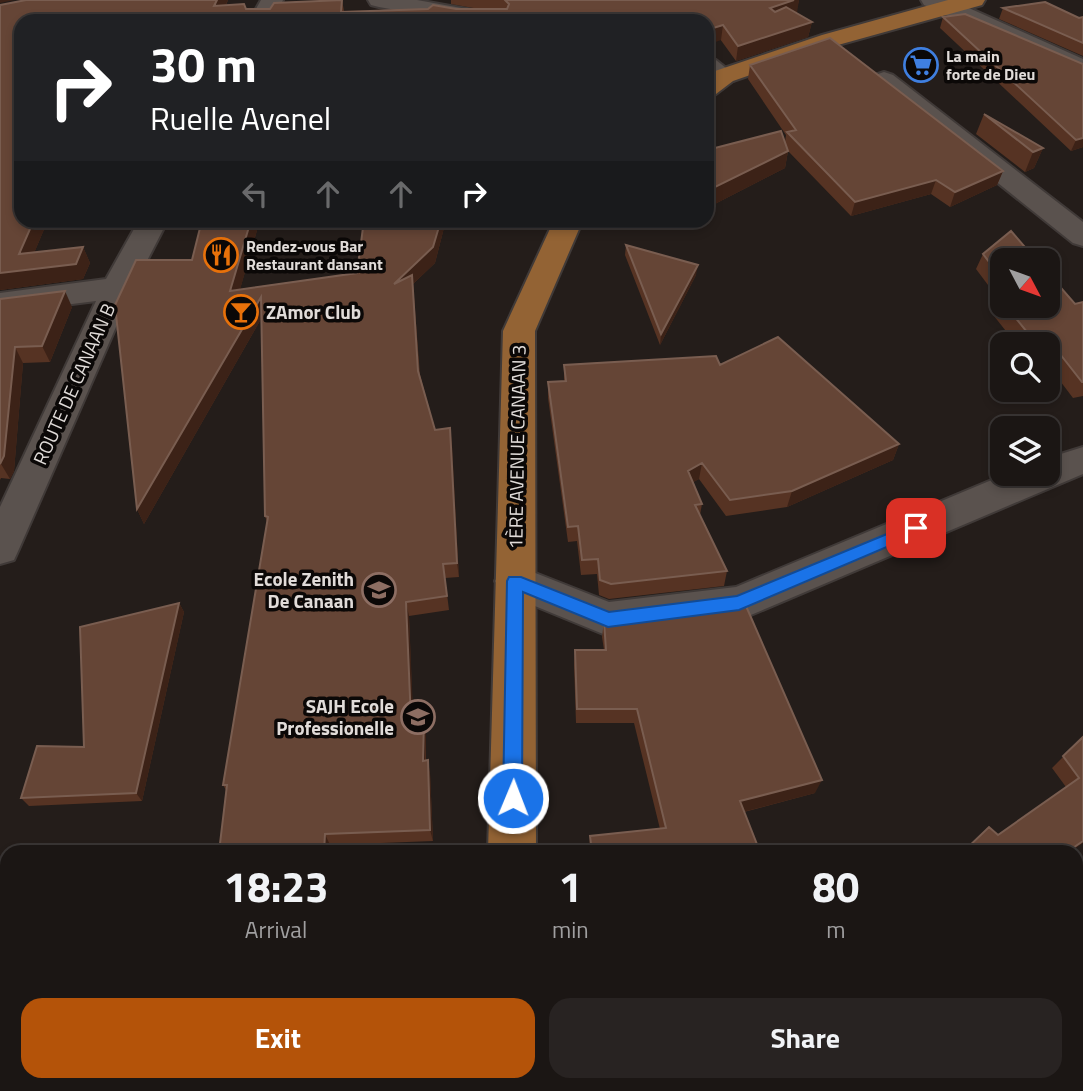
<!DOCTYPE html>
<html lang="en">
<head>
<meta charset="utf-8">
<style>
	body { margin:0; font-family:"Titillium Web",sans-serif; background:#282322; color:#f1f3f6; height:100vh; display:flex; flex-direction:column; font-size:26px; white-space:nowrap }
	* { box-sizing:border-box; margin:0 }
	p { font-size:23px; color:#a09fa0 }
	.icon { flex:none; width:38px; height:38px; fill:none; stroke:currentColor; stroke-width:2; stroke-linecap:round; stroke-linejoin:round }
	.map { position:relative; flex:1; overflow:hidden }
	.panel { position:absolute; left:0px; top:845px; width:1083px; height:247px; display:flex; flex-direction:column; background:#1b1614; border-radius:21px 21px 0 0; box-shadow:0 4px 10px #0003,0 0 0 2px #393534 }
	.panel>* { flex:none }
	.hud { position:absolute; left:14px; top:14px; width:700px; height:214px; border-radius:21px; box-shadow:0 4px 10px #0003,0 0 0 2px #393534; background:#202124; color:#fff; overflow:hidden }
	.needle { width:46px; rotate:131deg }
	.fabs { position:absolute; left:990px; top:248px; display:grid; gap:14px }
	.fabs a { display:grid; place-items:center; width:70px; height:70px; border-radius:14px; background:#1b1614; box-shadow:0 4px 10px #0003,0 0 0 2px #393534; font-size:35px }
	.pin { position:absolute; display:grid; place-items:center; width:60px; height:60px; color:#fff; margin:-30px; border-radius:14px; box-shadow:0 4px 10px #0006 }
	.me { position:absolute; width:77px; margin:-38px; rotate:1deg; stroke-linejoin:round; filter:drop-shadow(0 0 5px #0008) }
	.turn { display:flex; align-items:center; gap:24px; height:147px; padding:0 21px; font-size:32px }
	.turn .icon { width:91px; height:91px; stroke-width:2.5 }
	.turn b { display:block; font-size:49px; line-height:60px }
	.lanes { display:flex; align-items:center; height:66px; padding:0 21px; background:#0003; justify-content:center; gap:35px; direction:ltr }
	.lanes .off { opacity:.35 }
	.eta { display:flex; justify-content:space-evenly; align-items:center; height:119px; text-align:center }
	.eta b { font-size:42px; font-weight:700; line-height:49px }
	.primary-button { display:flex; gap:14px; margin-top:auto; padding:14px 21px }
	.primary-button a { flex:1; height:80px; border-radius:21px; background:#b45309; color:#fff; font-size:28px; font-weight:700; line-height:80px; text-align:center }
	.primary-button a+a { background:#282322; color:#f1f3f6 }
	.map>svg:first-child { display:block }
</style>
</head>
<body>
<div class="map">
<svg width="1083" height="1091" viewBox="0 0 1083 1091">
	<rect width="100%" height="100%" fill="#241d1a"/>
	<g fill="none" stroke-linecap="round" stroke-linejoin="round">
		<!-- minor casing -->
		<g stroke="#403a38" stroke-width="4">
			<path id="minor" d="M261 0H283L273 21H249Z
				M368 0H417L495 14 503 16 507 21H457L379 7 371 5Z
				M921 0H951L1083 59V75L924 5Z
				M707 58 716 60 736 76 733 81 724 83 707 76Z
				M884 72 893 75 1083 222V246L1073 243 875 85 871 80 875 75Z
				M139 220H168L133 288 19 549 14 560 0 564V507L96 301 0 313V293L106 279Z
				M1083 447V474L739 620 608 636 501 592 495 581 501 570 515 565 609 602 736 587 1006 474H1048V458Z
				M1083 887V938L1076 940V890Z
				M1076 974 1083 977V1036L1076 1033Z"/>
		</g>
		<!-- major casing -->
		<g stroke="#403a38" stroke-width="4">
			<path id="major" d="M948 0H985L982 5 838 45 733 81 716 94 707 97V77L715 71 822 35Z
				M554 220H583L535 331 536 852H488L503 331Z
				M482 1085H536V1091H482Z"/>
		</g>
		<!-- minor -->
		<use href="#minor" fill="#5a524e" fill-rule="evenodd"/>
		<!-- major -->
		<use href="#major" fill="#936334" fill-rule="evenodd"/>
	</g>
	<!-- wall -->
	<path fill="#563323" d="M228 0 226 5 246 9H270L342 0 344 11 479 9 451 4V0H799L796 13 812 22 808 37 736 61 707 21H21V220H48L34 253 83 247 90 263 83 279 0 290V5Z
		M1003 8 1079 18 1083 17V56L999 19Z
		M965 14 1083 147 1071 151 940 28 943 17Z
		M750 65 1003 171 997 185 950 207 931 194 851 216 788 151 785 168 707 208V150L785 142 786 135 748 79Z
		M984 114 1043 148 1034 168 1025 172 976 134Z
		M260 220 240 289 357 273 364 220H446L435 263 413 284 420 375 435 430 450 428 459 577 445 578 449 610 409 616 413 721 426 733V761L430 773 433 841 330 845V852H219L226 790 223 785 267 522 265 516 261 319 144 524 137 509 192 260Z
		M657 220H682L668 228Z
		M626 245 696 275 660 345 625 255Z
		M983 254 1003 261V306H1048L1075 304 1083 302V396L1073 398 1048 365V345H1017L990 311 997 297 976 269Z
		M0 299 72 307 50 362 23 363 14 471 10 479 1 478 0 480Z
		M564 365H720L899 444 893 460 787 507 726 516 699 479 693 482 702 504 700 515 727 571 724 586 609 599 599 595 597 574 581 575 577 541 568 542 548 398V382L564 381Z
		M179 603 184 612 142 801 29 806 21 798 84 747Z
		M604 621 815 793 744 812 760 852H589L590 836 660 829 634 723H576L574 665 575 650H604L602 637Z
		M1083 737V843L998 835 1066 787 1052 768Z
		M828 1085H906L900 1091H832Z
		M261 1086 414 1091H267Z"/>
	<!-- shaded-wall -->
	<path fill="#3c2217" d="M0 0H14L0 3Z
		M217 0H228L218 20 214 6Z
		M794 0H799L797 13 767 23 770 8Z
		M812 22 808 37 736 61 738 46Z
		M723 25 721 40 707 45V30Z
		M1083 138V147L1071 151 1076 140Z
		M1043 148 1034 168 1025 172 1033 152Z
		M788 151 785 168 707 208V191Z
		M1003 171 997 185 950 207 955 192Z
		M936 180 931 194 851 216 855 202Z
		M34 220H48L27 270 83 247 90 263 83 279 0 290V273L19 254Z
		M251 220H260L235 307 230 291Z
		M441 220H446L435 263 413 284 420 387 394 284Z
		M668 220H682L668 228Z
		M698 265 696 275 660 345 661 334Z
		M65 291 72 307 50 362 42 346Z
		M261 297 265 312 144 524 137 509Z
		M1049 340 1046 345H1034L1035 342Z
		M15 347 23 363 14 471 10 479 1 464Z
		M450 428 452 444 459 577 457 563Z
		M899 444 893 460 787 507 792 491Z
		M702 463 699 479 685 487 688 471Z
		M406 602 409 616 414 733 411 721Z
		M179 603 184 612 142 801 136 793Z
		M424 720 426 733 425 773 423 761Z
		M428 760 430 773 433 841 430 830Z
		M822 780 815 793 735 814 740 801Z
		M325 834 330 845V852H324Z
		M1083 841V843L1070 852H1067Z
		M7 1047V1085H21L19 1091H0V1070Z"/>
	<!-- building -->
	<path fill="#654536" stroke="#795d50" stroke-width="2" d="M26 0H217L214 6 244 4 246 9H270L274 3 342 0 341 12 428 9 433 5 456 9H507L509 4 505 0H794L770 8 775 12 786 7 812 22 738 46 723 25 707 30V21H21V220H34L19 254 83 247 76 264 0 273V5Z
		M1045 2 1079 18 1083 17V43L1003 8Z
		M965 14 1083 64V138L1076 140 943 17Z
		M830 38 1003 171 955 192 936 180 855 202 787 132 796 130 750 65Z
		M984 114 1043 148 1033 152Z
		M781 131 788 151 707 191V150Z
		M202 220H251L230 291 357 273 364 220H441L433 247 394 284 412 275 418 371 435 430 450 428 457 563 443 564 447 596 406 602 411 721 424 720 423 761 428 760 430 830 325 834 324 852H219L227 785H223L268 517 265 516 261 297 137 509 115 305 136 260H192Z
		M1011 231 1037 261H1003V280L983 254Z
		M626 245 698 265 661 334Z
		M1048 273 1075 304 1083 302V382H1082L1049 340 1035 342 1006 306H1048Z
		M65 291 42 346 15 347 4 456 0 464V299Z
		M1003 295V302L997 296Z
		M778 337 899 444 792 491 730 500 702 463 688 471 702 504 695 505 727 571 611 584 600 580 598 559 582 560 578 526 568 527 548 382 566 381 564 365 716 356 720 365Z
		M179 603 136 793 21 798 37 746 84 747 80 627Z
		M746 606 822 780 740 801 760 852H592L590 836 666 828 637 709H577L575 650H606L604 621 610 623Z
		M1083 737V841L1067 852H963L989 827 998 835 1079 778 1063 756Z
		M0 935 7 937V1047L0 1070Z
		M261 1085H400L414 1091H288L261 1086Z
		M844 1085H906L900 1091H848Z
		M565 1087 612 1091H565Z"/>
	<!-- route -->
	<path fill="#1a73e8" stroke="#114b97" stroke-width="2" d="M916 522 924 528 922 532 739 610 608 627 523 592 522 798 519 804 513 807 506 804 503 798 507 581 509 577H521L609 612 737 596Z"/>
	<!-- icons -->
	<defs>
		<g id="supermarket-ring" transform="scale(1.75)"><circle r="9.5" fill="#0b0807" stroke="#3f7fe0" stroke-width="1.5"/><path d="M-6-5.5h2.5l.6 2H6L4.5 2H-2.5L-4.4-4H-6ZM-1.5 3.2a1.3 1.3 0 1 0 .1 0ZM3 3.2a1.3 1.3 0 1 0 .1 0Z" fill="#3f7fe0"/></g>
		<g id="restaurant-ring" transform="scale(1.75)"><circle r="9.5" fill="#0b0807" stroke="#e8710a" stroke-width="1.5"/><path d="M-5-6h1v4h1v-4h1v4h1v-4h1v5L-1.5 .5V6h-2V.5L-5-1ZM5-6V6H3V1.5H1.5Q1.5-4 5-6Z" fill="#e8710a"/></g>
		<g id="bar-ring" transform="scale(1.75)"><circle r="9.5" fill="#0b0807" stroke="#e8710a" stroke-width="1.5"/><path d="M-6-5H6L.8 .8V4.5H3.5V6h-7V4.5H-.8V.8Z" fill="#e8710a"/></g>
		<g id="school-ring" transform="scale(1.75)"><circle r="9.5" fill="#0b0807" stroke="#8d6e63" stroke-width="1.5"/><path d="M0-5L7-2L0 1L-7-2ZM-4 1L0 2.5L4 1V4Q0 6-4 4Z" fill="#8d6e63"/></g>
	</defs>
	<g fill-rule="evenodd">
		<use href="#supermarket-ring" x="921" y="65"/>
		<use href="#restaurant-ring" x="221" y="255"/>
		<use href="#bar-ring" x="241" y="312"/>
		<use href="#school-ring" x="379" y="590"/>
		<use href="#school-ring" x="418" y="717"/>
	</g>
	<g text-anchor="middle" stroke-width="7" stroke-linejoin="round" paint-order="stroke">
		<!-- far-poi labels -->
		<g font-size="16" font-weight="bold" fill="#e1dcd9" stroke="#0b0807" text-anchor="start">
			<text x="946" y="62">La main<tspan x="946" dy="18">forte de Dieu</tspan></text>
			<text x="246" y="252">Rendez-vous Bar<tspan x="246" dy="18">Restaurant dansant</tspan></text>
		</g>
		<!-- poi labels -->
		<g font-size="19" font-weight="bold" fill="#e1dcd9" stroke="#0b0807" text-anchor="end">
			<text x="266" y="319" text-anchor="start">ZAmor Club</text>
			<text x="354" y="586">Ecole Zenith<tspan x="354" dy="22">De Canaan</tspan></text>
			<text x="394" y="713">SAJH Ecole<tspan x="394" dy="22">Professionelle</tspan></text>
		</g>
		<!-- street labels -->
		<g font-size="19" fill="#e1dcd9" stroke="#0b0807">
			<text transform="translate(74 384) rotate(-66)" y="7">ROUTE DE CANAAN B</text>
			<text transform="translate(517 447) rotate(-89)" y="7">1ÈRE AVENUE CANAAN 3</text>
		</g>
	</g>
</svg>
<div class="fabs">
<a><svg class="needle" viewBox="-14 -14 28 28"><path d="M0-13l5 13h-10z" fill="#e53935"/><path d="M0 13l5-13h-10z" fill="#a09fa0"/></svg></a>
<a><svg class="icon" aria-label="search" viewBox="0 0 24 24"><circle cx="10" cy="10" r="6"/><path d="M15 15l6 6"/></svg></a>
<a><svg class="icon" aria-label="layers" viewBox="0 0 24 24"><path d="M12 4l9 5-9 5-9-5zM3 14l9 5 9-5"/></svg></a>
</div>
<div class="pin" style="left:916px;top:528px;background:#d93025"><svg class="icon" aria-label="arrive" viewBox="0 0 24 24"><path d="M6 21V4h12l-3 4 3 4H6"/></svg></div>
<svg class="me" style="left:513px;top:798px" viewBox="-20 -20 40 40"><circle r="17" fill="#1a73e8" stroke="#fff" stroke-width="3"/><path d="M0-11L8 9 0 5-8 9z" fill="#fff"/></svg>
<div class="hud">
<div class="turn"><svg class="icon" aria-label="right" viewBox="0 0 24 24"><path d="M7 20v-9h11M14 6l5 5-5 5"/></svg><div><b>30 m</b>Ruelle Avenel</div></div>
<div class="lanes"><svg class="icon off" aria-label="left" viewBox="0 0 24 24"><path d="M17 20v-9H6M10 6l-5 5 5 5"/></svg><svg class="icon off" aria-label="ahead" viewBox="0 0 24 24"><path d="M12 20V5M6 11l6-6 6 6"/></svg><svg class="icon off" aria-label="ahead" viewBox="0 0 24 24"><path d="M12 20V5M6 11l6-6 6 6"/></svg><svg class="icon" aria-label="right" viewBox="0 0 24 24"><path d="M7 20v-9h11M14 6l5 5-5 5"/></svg></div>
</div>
<section class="panel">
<div class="eta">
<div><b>18:23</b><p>Arrival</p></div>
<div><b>1</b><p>min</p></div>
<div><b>80</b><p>m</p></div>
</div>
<div class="primary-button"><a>Exit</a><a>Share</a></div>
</section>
</div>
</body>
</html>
